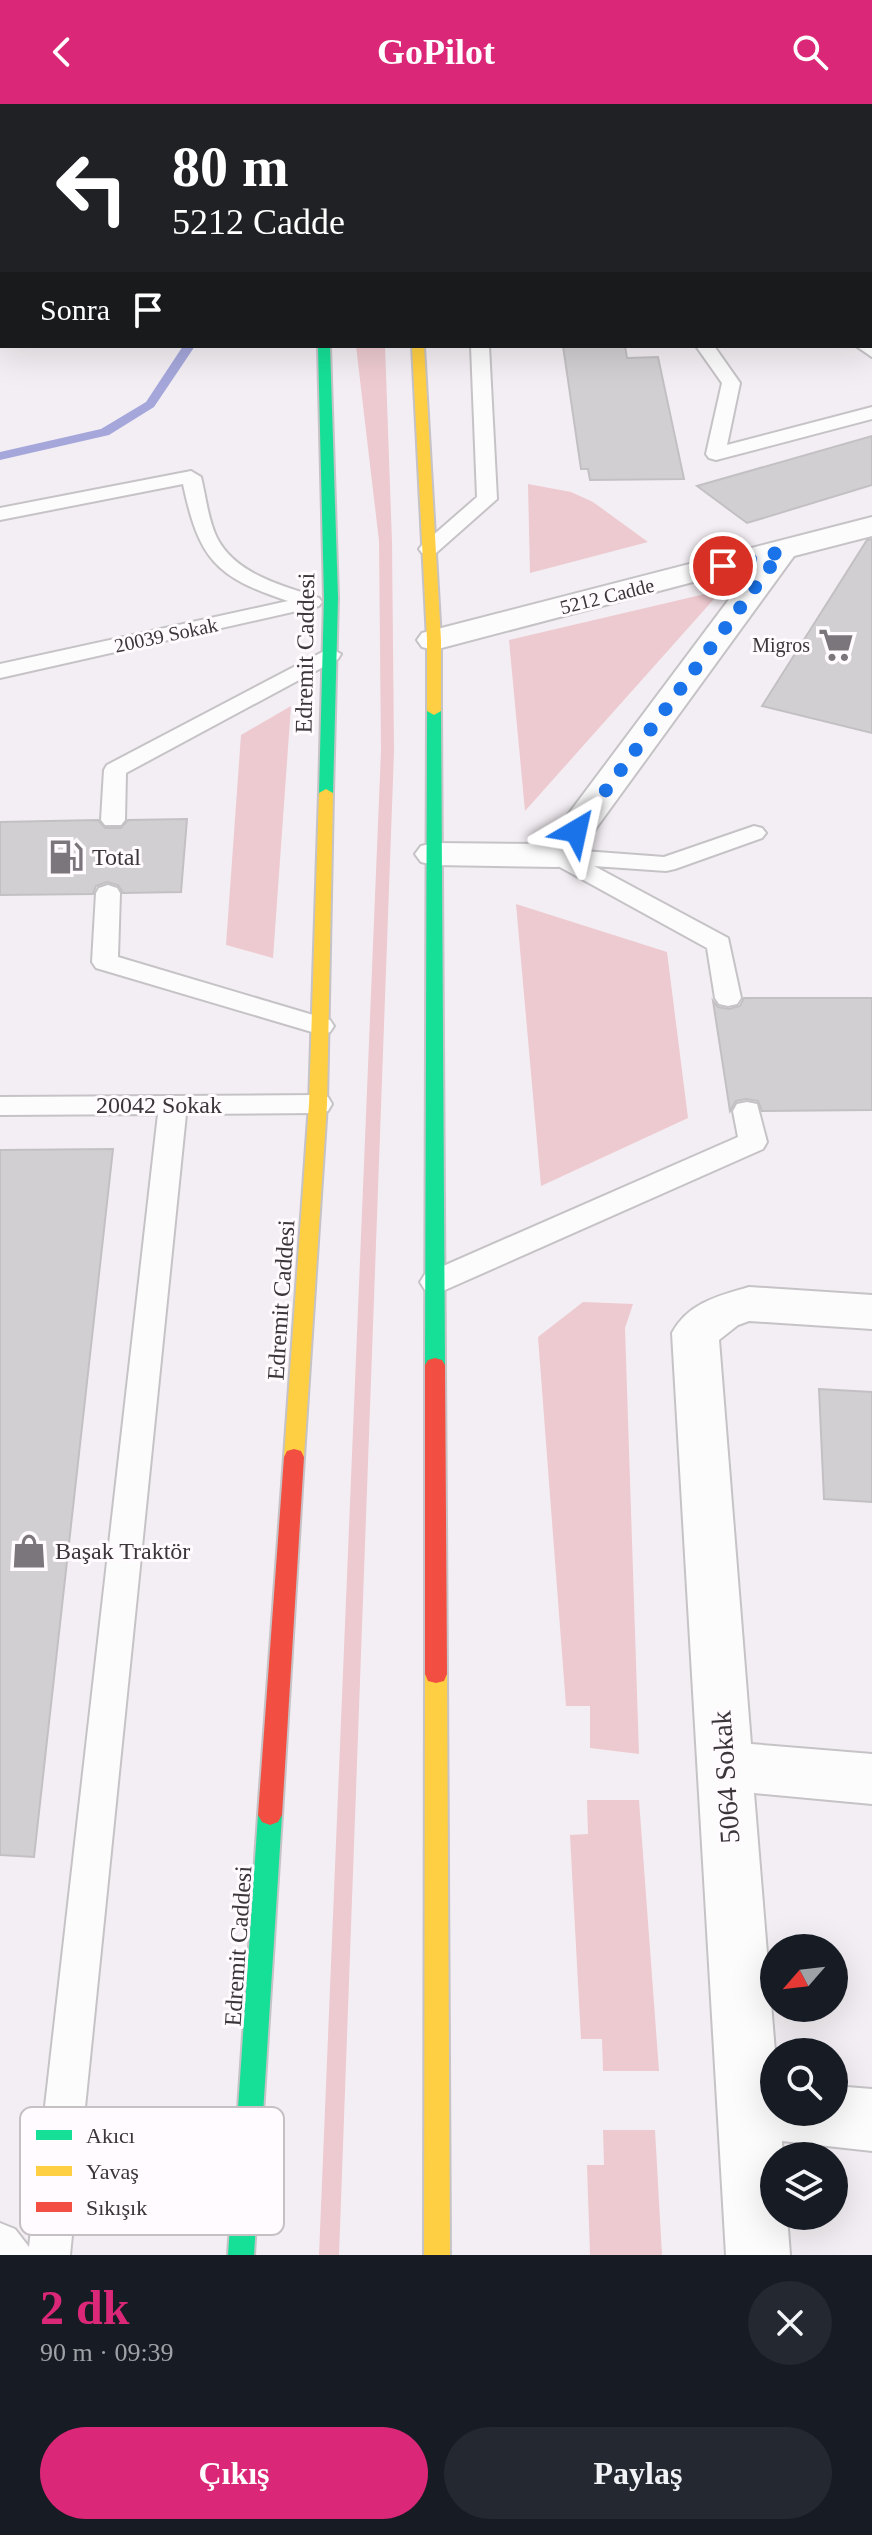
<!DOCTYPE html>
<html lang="tr">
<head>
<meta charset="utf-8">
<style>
	body { margin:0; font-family:"Times New Roman",serif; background:#242831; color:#f1f3f6; height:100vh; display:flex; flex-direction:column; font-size:30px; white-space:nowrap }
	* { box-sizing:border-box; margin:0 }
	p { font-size:26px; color:#9ea1a6 }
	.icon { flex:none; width:44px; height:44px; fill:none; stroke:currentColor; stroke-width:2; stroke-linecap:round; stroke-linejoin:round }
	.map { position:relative; height:2151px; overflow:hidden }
	.side { display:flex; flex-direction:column; background:#171b24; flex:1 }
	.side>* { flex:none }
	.hud { position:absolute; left:0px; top:0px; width:872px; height:244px; box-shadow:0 8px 32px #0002; background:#202124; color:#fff; overflow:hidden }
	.needle { width:52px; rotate:242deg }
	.controls { position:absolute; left:760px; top:1830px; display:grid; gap:16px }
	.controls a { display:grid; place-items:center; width:88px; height:88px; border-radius:50%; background:#171b24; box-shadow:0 8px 32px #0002; font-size:40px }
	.pin { position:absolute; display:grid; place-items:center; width:68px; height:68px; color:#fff; margin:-34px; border:4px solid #fff; border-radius:50%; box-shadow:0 2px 8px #0007 }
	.me { position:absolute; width:88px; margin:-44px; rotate:36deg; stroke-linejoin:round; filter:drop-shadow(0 0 6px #0008) }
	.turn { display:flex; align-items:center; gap:28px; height:168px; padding:0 40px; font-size:36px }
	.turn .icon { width:104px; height:104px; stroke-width:2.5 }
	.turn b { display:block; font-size:56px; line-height:68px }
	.then { display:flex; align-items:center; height:76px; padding:0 40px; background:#0003; gap:16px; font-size:30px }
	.round { display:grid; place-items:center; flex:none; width:84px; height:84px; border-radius:42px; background:#242831 }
	.headline { display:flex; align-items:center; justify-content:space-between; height:136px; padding:0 40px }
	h1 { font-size:48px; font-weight:700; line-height:60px; color:#db2777 }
	.action { display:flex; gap:16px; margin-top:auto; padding:16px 40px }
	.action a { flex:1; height:92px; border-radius:48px; background:#db2777; color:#fff; font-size:32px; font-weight:700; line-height:92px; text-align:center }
	.action a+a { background:#242831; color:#f1f3f6 }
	header { display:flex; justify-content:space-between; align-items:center; height:104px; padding:0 40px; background:#db2777; color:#fff; font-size:36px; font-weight:700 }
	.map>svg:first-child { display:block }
</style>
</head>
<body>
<header><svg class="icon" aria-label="back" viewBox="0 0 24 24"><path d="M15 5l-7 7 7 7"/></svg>GoPilot<svg class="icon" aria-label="search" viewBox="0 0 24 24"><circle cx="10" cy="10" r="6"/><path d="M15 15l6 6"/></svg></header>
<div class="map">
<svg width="872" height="2151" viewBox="0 0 872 2151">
	<rect width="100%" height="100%" fill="#f3eef3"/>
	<!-- green -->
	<path fill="#edcad0" d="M356 242H385L392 438 394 648 339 2151H319L381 647 379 437Z
		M528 380 571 388 593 398 648 438 530 469Z
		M722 486 525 707 509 536Z
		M291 602 273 854 226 841 241 631Z
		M516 800 667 848 688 1014 541 1082Z
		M583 1198 633 1200 625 1224 639 1650 590 1644V1602H566L538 1233Z
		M587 1696H639L659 1967H603L602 1935H581L570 1731 588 1730Z
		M603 2026H655L662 2151H590L587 2061H604Z"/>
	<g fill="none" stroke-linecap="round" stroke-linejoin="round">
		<!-- stream -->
		<path fill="#a5a7db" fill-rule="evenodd" d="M46 0H56L58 2H48Z
			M183 242H195L154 303 109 331 0 356V348L101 325 146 298Z"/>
	</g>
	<!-- building -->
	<path fill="#d2cfd3" stroke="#c3c0c4" stroke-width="2" d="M563 242H625L627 254 658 253 684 375 590 376 588 365H581Z
		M872 332V381L747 419 697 382Z
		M872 435V629L762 602 867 436Z
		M187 715 181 788 123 789 118 781 107 778 96 782 93 790 0 791V718L98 716 105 724H121L128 716Z
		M744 894H872V1006L762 1007 758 997 746 995 736 997 730 1007 713 897 718 903 729 905 740 902Z
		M113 1045 34 1753 0 1751V1046Z
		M819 1285 872 1288V1398L824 1395Z"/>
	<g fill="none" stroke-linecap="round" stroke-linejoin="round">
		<!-- lane casing -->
		<g stroke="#c6c3c6" stroke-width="4">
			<path id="lane" d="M870 238 872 239V253L856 242H870Z
				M471 242H489L497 395 436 449H422L419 445 422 441 477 393Z
				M696 242H714L740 279 727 341 872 303V315L716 356 709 354 706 350 722 279Z
				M191 367 201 373C206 393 208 416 217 434 236 471 284 482 319 494L322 498 319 502 0 574V560L288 497C215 473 199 455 183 380L0 416V404Z
				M330 544 341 550 338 555 126 669 125 716 121 721H105L101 716 104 666 107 661Z
				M754 722 762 724 766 729 762 734 675 765 666 767 594 762 728 834 741 894 737 900 728 902 719 900 715 894 707 844 549 757 545 752 549 747 557 745 664 753Z
				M108 781 117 784 120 789 118 853 330 916 334 922 330 928 321 931 312 928 96 864 92 858 96 789 99 784Z
				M318 991 328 993 332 1000 328 1007 318 1009 186 1010 70 2151H0V2119L15 2125 29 2143 158 1010 0 1011V993Z
				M747 998 757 1000 767 1038 763 1045 445 1186 435 1189 425 1186 420 1178 425 1170 738 1033 733 1007 737 1000Z"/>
		</g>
		<!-- street casing -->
		<g stroke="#c6c3c6" stroke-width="4">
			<path id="street" d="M830 0H862L828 2Z
				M0 5H2V21H0Z
				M870 30H872V46H870Z
				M870 110H872V126H870Z
				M872 413V432L794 452 570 760 557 763 434 761 421 758 415 750 421 742 434 739 546 740 754 462 434 546 422 543 417 536 422 529Z
				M749 1183 872 1191V1225L749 1217 738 1221 719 1236 751 1640 872 1650V1700L754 1689 775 1948 774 2008H834V1982L872 1985V2047L782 2037 783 2052H774V2112H787L790 2151H726L672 1229C688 1199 718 1192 749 1183Z"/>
		</g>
		<!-- fast casing -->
		<g stroke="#c6c3c6" stroke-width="4">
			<path id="fast" d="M318 242H330L338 494 333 689 326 693 319 689 324 494Z
				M434 603 441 607 445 1261 442 1266H428L425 1261 427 607Z
				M270 1701 278 1704 282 1711 254 2151H228L258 1711 262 1704Z"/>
		</g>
		<!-- slow casing -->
		<g stroke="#c6c3c6" stroke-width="4">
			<path id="slow" d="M260 0H270L271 2H261Z
				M358 0H368L370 2H360Z
				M412 242H424L441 536V607L434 611 427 607V536Z
				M326 685 333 689 327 1000 304 1353 301 1359 294 1361 287 1359 284 1353 309 1000 319 689Z
				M436 1561 444 1563 447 1570 450 2151H424L425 1570 428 1563Z"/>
		</g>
		<!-- jam casing -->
		<g stroke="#c6c3c6" stroke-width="4">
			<path id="jam" d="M0 118H2L0 125Z
				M435 1254 442 1256 445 1261 447 1570 444 1577 436 1579 428 1577 425 1570V1261L428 1256Z
				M294 1345 301 1347 304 1353 282 1711 278 1718 270 1721 262 1718 258 1711 284 1353 287 1347Z"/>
		</g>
		<!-- lane -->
		<use href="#lane" fill="#fdfcfd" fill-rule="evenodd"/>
		<!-- street -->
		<use href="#street" fill="#fdfcfd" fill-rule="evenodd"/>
		<!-- fast -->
		<use href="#fast" fill="#16e098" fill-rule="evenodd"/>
		<!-- slow -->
		<use href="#slow" fill="#ffcf43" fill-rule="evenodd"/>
		<!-- jam -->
		<use href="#jam" fill="#f24e42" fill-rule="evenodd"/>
	</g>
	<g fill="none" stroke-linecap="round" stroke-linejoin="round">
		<!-- route -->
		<path stroke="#1a73e8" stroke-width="14" stroke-dasharray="0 25.2" d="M576 727 781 448 723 462"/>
	</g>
	<!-- icons -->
	<defs>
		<g id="supermarket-bare" transform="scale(2.76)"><path d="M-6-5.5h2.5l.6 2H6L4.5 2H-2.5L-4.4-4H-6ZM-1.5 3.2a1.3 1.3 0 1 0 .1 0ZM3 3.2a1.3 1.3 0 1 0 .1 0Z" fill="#7b767b" stroke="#fffbff" stroke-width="2.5" paint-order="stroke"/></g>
		<g id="fuel-bare" transform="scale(2.76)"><path d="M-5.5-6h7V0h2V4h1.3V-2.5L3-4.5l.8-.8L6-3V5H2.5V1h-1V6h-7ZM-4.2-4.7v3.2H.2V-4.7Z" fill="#7b767b" stroke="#fffbff" stroke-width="2.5" paint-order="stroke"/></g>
		<g id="shop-bare" transform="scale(2.76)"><path d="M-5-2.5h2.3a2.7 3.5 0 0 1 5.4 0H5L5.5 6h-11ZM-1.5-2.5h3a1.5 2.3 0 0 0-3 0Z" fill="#7b767b" stroke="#fffbff" stroke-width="2.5" paint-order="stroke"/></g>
	</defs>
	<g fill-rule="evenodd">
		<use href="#supermarket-bare" x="836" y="541"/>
		<use href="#fuel-bare" x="66" y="753"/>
		<use href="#shop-bare" x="29" y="1447"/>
	</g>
	<g text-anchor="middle" stroke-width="6" stroke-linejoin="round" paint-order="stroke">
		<!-- far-street labels -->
		<g font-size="20" fill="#3a363a" stroke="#fffbff">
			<text transform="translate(607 492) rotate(-14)" y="7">5212 Cadde</text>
			<text transform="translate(166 531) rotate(-12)" y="7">20039 Sokak</text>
		</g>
		<!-- far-poi labels -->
		<g font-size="20" fill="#3a363a" stroke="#fffbff" text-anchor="end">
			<text x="810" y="548">Migros</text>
		</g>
		<!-- street labels -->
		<g font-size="24" fill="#3a363a" stroke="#fffbff">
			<text transform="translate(305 549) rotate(-89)" y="8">Edremit Caddesi</text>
			<text x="159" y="1009">20042 Sokak</text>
			<text transform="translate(281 1196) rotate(-86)" y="8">Edremit Caddesi</text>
			<text transform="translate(238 1842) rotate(-86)" y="8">Edremit Caddesi</text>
		</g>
		<!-- poi labels -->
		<g font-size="24" fill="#3a363a" stroke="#fffbff" text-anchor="start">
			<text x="92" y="761">Total</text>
			<text x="55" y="1455">Başak Traktör</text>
		</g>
		<!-- near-street labels -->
		<g font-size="28" fill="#3a363a" stroke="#fffbff">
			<text transform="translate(725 1673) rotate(-94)" y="10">5064 Sokak</text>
		</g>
	</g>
	<!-- legend -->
	<rect x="20" y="2003" width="264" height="128" rx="12" fill="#fffbff" stroke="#c4c0c4" stroke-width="2"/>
	<rect x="36" y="2026" width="36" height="10" fill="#16e098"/>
	<rect x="36" y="2062" width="36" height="10" fill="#ffcf43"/>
	<rect x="36" y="2098" width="36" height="10" fill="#f24e42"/>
	<g font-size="22" fill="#3a363a">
		<text x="86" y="2039">Akıcı</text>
		<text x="86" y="2075">Yavaş</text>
		<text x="86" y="2111">Sıkışık</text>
	</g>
</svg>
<div class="controls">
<a><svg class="needle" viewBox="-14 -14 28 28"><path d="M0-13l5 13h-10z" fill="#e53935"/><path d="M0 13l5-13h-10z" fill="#9ea1a6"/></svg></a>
<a><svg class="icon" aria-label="search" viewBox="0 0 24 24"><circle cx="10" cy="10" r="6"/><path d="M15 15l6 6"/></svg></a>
<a><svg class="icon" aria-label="layers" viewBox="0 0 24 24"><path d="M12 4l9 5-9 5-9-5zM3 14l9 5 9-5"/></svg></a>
</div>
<div class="pin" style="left:723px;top:462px;background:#d93025"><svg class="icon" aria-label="arrive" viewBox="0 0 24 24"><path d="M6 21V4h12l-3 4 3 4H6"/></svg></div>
<svg class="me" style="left:576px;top:727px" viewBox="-20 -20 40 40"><path d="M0-17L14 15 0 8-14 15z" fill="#1a73e8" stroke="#fff" stroke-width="4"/></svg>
<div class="hud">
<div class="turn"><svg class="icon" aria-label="left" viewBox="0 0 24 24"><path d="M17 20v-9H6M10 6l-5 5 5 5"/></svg><div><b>80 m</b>5212 Cadde</div></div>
<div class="then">Sonra<svg class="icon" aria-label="arrive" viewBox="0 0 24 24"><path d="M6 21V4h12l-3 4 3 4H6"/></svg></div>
</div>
</div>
<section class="side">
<div class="headline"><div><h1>2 dk</h1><p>90 m · 09:39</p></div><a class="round"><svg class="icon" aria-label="close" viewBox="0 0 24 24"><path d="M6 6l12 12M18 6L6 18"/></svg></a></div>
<div class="action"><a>Çıkış</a><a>Paylaş</a></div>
</section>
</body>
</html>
